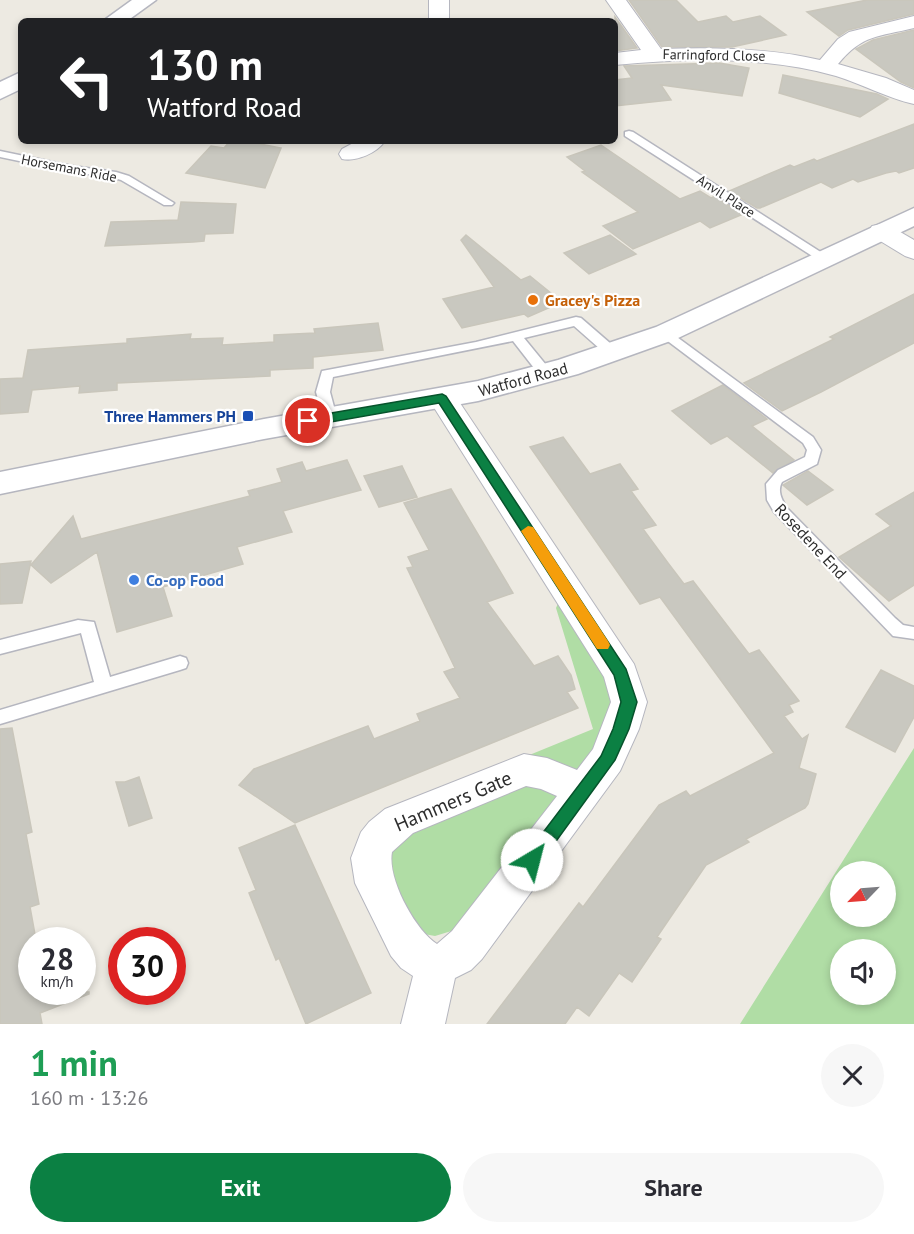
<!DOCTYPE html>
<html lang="en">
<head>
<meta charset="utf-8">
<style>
	body { margin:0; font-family:"PT Sans",sans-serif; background:#f7f7f7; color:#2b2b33; height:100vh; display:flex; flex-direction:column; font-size:22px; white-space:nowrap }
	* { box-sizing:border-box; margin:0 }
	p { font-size:20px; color:#7c7c81 }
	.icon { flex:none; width:33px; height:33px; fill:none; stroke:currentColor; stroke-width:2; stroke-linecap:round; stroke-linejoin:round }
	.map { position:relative; height:1024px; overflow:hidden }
	.panel { display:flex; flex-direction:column; background:#fff; flex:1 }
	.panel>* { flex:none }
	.banner { position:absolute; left:18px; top:18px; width:600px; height:126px; border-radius:9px; box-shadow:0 3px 9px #0003; background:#202124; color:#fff; overflow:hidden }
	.needle { width:39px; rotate:245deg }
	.buttons { position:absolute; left:830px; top:861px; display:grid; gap:12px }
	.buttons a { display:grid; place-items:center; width:66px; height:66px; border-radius:50%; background:#fff; box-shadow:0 3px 9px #0003; font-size:30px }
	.speed { position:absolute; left:18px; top:927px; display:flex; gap:12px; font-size:30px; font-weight:700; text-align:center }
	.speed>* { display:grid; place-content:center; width:78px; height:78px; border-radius:50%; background:#fff; box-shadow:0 3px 9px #0003; line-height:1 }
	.speed small { font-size:15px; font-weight:400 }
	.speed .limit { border:9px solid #d22; background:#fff; color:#111 }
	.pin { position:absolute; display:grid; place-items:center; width:51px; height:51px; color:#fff; margin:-26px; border:3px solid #fff; border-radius:50%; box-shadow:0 2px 6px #0007 }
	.me { position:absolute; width:66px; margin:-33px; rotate:37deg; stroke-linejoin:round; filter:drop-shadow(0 0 4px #0008) }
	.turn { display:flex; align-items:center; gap:21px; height:126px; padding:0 30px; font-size:27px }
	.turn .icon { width:78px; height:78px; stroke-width:2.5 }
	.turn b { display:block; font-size:42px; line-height:51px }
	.round { display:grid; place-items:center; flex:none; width:63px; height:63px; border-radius:32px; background:#f7f7f7 }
	.summary { display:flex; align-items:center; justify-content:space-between; height:102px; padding:0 30px }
	h1 { font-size:36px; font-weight:800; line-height:45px; color:#1e9e55 }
	.button { display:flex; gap:12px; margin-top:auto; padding:12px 30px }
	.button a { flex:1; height:69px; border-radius:36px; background:#0b8043; color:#fff; font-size:24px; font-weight:800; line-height:69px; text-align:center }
	.button a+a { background:#f7f7f7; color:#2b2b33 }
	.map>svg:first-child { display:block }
</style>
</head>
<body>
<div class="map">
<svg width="914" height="1024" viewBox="0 0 914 1024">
	<rect width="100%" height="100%" fill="#edeae2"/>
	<!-- green -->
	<path fill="#b0dda5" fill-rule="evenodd" d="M560 599 608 675 616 702 592 763 573 771 522 758 593 729 556 608Z
		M914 748V1024H740ZM840 872H885V916H840ZM840 950H885V994H840Z
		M540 779 559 798 458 929 435 936 424 934 384 873 387 843Z"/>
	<!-- building -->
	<path fill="#c9c8c0" stroke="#c9c6bb" stroke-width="1.5" d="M629 0H676L698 22 726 16 733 22 760 16 786 35 732 47H662Z
		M867 0H914V14L848 30 839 36 807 12Z
		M615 17 637 48 615 51Z
		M914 30V88L901 82 856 49 873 40Z
		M719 63 749 68 742 96 661 85 671 100 615 106V80L632 78 624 66Z
		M783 75 877 94 888 99 860 117 779 93Z
		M914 124V168L899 173 896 171 886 173 858 182 853 179 832 188 821 182 760 208H757L729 191 790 165 794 167 814 159 817 161Z
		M230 141H245L281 148 265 188 186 173 211 146 224 148Z
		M601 145 680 199 700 191 711 198 715 196 743 214 710 228 700 221 633 249 603 226 638 212 582 172 585 171 567 157Z
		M181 202 236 204 233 233 205 234 204 241 193 242 105 246 111 222 178 220Z
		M466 235 521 280 530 276 562 302 528 317 524 314 462 328 443 299 494 287 461 240Z
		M610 235 636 254 589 274 564 253Z
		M914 294V343L821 392 782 411 744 383 834 339 830 337Z
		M378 323 383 350 313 357V368L270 370V376L117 383V390L79 393 80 386 32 390 28 412 0 414V379L23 378 28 350 127 343V339L191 334 190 339 223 338 222 345 274 342V335L315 333 314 329Z
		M723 385 767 419 752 426 794 460 773 473 727 436 711 444 672 411Z
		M563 437 590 474 620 464 638 489 631 491 656 525 643 529 668 563 684 584 693 581 749 654 759 650 799 701 789 705 793 712 784 716 802 739 808 735 799 768 816 774 808 804 805 808 746 839 749 842 706 865 657 937 661 939 632 982 619 973 589 1016 577 1007 565 1024H487L579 903 583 907 659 805 686 791 690 796 774 753 660 597 640 604 530 447Z
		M347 460 361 490 283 511 292 532 237 547 243 564 163 587 172 616 117 632 97 552 51 583 31 565 73 516 81 539 250 496 248 491 282 482 277 469 302 462 306 471Z
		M402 466 417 497 379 507 364 476Z
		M808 471 833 490 807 505 783 485Z
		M451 489 513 593 487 602 534 666 558 656 571 675 575 689 567 692 578 708 295 823 239 785 254 769 368 726 374 739 420 721 417 714 460 698 444 672 455 668 407 568 413 567 408 557 429 550 404 503Z
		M914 492V585L889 601 839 557 891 526 876 514Z
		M31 561 22 603 0 604V564Z
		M881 670 914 686V717L895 752 846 727Z
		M12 728 32 832 26 834 39 904 30 907 36 940H32V992H89V994L40 1013 42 1024H0V729Z
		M139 777 152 818 129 826 116 782H125Z
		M295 825 371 993 306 1024 279 958 276 960 249 893 256 890 239 848Z"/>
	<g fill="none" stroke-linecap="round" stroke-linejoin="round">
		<!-- service casing -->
		<g stroke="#b5b6bf" stroke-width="3">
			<path id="service" d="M629 131 633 132 830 258 824 262 820 261 625 136V132Z
				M0 151 72 166 116 172 129 176 174 203 172 205H164L121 180 111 177 72 172 0 157Z
				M576 317 581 318 618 350 620 353 618 356H608L574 326 524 338 551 371 553 374 551 377H541L513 341 333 377 330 392 337 418 330 423 323 418 316 392 322 371 476 342Z
				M666 329 813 437 821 450 817 464 782 482C777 491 782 500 787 508L895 618 903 625 914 627V639L893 636 774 512 767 500 766 484 778 470 805 457 807 450 803 443 661 336 660 333 661 330Z
				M78 620 94 622 110 677 180 656 186 658 188 663 186 668 180 670 0 724V710L94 682 81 633 0 654V640Z"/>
		</g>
		<!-- minor casing -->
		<g stroke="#b5b6bf" stroke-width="2">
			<path id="minor" d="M429 0H449V21H429Z
				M606 0H626L661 49C714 47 768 48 820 60L838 39 849 32 914 16V28C878 37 863 34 838 64L886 78 914 90V104C887 98 862 84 836 76 764 56 689 58 615 65V53L641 50Z
				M357 141H385C377 153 356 162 342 159L339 154 342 149Z
				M881 224 890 226 914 240V259L905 256 872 236 869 231 872 226Z
				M442 389 452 391 634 664 647 702 639 729 620 771 482 959 471 970 455 978 445 1024H401L413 976 401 968 391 956 355 883 351 858 361 832 369 822 385 809 524 754 547 758 577 770 593 749 611 702 604 677 428 398 432 391ZM526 786 541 789 557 796 452 931 437 944C415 930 387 878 392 852L413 833Z"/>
		</g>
		<!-- tertiary casing -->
		<g stroke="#b5b6bf" stroke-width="3">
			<path id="tertiary" d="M132 0H156L127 21H103Z
				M21 72V89L0 99V82Z"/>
		</g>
		<!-- secondary casing -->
		<g stroke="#b5b6bf" stroke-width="3">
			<path id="secondary" d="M914 208V226L676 339 578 374 478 401 264 439 0 494V472L264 419 478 381 558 360 656 327Z"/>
		</g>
		<!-- service -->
		<use href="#service" fill="#fff" fill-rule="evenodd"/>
		<!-- minor -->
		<use href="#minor" fill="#fff" fill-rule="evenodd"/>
		<!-- tertiary -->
		<use href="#tertiary" fill="#fff" fill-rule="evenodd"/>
		<!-- secondary -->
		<use href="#secondary" fill="#fff" fill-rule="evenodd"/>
	</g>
	<!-- route -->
	<path fill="#0b8043" stroke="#07532c" stroke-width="1.5" d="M442 394 446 396 626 669 637 702 629 729 615 760 538 866 532 868 526 866 523 860 526 855 601 756 613 729 621 702 614 675 439 403 308 426 301 421 308 417Z"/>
	<!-- slow -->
	<path fill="#f59e0b" d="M528 526 533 527 608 641 610 645 608 649H597L521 531Z"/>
	<!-- markers -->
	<circle fill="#e8710a" stroke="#fff" stroke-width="2" cx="533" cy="300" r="6"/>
	<rect fill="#1a4fb4" stroke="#fff" stroke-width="2" x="242" y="410" width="12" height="12" rx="3"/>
	<circle fill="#3f7fe0" stroke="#fff" stroke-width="2" cx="134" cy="580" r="6"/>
	<g text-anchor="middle" stroke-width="4.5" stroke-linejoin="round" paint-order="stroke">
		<!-- far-street labels -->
		<g font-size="14" fill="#2d2d2d" stroke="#fff">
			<text transform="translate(714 55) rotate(1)" y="5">Farringford Close</text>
			<text transform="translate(69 168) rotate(11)" y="5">Horsemans Ride</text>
			<text transform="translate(726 196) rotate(33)" y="5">Anvil Place</text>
		</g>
		<!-- food labels -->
		<g font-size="16" font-weight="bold" fill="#c56008" stroke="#fff" text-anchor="start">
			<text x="545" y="306">Gracey's Pizza</text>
		</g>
		<!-- street labels -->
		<g font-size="16" fill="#2d2d2d" stroke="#fff">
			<text transform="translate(523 379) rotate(-15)" y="6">Watford Road</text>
			<text transform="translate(811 541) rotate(47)" y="6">Rosedene End</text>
		</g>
		<!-- transit labels -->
		<g font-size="16" font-weight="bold" fill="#164399" stroke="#fff" text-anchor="end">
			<text x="236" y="422">Three Hammers PH</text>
		</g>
		<!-- shop labels -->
		<g font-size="16" font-weight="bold" fill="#366cbe" stroke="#fff" text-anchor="start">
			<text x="146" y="586">Co-op Food</text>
		</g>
		<!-- near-street labels -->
		<g font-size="20" fill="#2d2d2d" stroke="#fff">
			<text transform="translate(453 801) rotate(-23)" y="7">Hammers Gate</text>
		</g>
	</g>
</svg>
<div class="buttons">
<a><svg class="needle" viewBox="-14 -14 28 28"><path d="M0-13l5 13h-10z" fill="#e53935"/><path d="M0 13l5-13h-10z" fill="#7c7c81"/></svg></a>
<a><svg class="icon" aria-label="sound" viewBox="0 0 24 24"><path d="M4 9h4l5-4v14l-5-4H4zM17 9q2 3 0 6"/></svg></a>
</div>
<div class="speed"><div>28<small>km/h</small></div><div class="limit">30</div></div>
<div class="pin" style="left:308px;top:421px;background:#d93025"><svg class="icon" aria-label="arrive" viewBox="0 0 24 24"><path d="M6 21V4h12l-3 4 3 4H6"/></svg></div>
<svg class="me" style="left:532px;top:860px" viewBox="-20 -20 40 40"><circle r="19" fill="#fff"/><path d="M0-13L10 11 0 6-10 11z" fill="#0b8043"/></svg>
<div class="banner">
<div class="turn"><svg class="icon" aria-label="left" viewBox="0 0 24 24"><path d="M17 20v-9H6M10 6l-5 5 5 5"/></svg><div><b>130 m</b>Watford Road</div></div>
</div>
</div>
<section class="panel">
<div class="summary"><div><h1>1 min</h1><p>160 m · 13:26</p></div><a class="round"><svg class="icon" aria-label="close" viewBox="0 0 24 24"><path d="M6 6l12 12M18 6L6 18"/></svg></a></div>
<div class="button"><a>Exit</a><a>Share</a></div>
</section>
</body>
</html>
